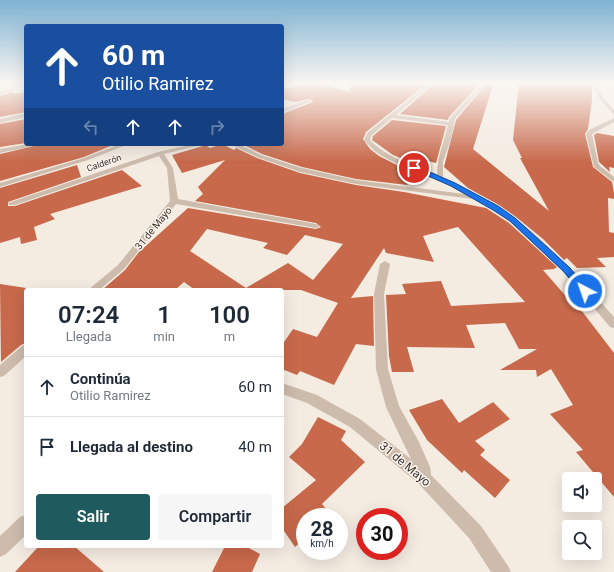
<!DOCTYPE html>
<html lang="es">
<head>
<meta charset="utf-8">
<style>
	body { margin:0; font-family:Roboto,sans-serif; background:#f6f6f7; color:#1f2937; height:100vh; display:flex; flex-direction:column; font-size:15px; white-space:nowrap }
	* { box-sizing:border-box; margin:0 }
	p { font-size:13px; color:#747a83 }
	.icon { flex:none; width:22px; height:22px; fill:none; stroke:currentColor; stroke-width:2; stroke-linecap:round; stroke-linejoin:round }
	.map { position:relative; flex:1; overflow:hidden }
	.side { position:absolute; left:24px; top:288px; width:260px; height:260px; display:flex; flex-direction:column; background:#fff; border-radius:4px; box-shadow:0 4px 16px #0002 }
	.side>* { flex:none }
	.hud { position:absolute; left:24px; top:24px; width:260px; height:122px; border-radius:4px; box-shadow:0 4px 16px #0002; background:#1a4fa0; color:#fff; overflow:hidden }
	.tools { position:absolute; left:562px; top:472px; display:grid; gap:8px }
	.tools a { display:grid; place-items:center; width:40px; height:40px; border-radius:4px; background:#fff; box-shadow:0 4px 16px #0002; font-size:20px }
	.speed { position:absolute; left:296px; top:508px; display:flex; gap:8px; font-size:20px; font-weight:700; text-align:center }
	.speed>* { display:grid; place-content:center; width:52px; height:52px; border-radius:50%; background:#fff; box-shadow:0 4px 16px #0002; line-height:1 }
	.speed small { font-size:10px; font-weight:400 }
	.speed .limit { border:6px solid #d22; background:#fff; color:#111 }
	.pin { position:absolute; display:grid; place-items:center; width:34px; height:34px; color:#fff; margin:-17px; border:2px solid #fff; border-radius:50%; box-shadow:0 1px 4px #0007 }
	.me { position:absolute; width:44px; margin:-22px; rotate:319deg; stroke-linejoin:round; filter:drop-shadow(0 0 3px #0008) }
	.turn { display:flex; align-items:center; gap:14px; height:84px; padding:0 12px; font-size:18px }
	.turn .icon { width:52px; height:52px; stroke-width:2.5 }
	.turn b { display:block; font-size:28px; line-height:34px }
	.lanes { display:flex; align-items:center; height:38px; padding:0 12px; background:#0003; justify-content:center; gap:20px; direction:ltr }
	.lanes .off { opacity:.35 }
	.eta { display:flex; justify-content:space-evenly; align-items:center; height:68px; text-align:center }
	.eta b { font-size:24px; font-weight:600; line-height:28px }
	.cta { display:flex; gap:8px; margin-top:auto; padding:8px 12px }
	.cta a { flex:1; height:46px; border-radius:4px; background:#1f5a5e; color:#fff; font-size:16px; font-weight:600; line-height:46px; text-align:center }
	.cta a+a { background:#f6f6f7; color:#1f2937 }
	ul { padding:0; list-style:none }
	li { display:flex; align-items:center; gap:12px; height:60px; padding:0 12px; border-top:1px solid #e0e1e3 }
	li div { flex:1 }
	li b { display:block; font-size:15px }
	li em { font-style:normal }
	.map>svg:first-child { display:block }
</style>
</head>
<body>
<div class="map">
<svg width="614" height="572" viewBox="0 0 614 572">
	<rect width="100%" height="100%" fill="#f4ebe1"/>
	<!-- building -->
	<path fill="#c8694b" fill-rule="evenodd" d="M313 82 350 92 351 82H429L366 132 363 139 370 149 379 156 397 165 418 173 407 185 356 179 302 167 262 154 244 145 249 144H282V114L313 102 312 100 308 99 296 102 282 99V90Z
		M436 82H481L449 117 448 120 400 114Z
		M488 82H494L473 149 549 211 520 158H522L513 140 519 82H591L592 87V100L588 129 585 134 593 167 612 182 614 193V199L608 198 609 232 614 233V257L597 258 606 267 577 268 567 258 564 260 543 239 516 217 499 205 468 188 444 167 456 120Z
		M12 92 13 94 26 92V112L0 117V96Z
		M26 119V143L0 147V124Z
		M392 120 446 126 436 163 428 161 423 167 393 155 372 140 373 136Z
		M597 133 614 136V168L609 167 610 172 599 162 594 135Z
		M42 144H113V145L84 157 0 181V154Z
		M222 144 234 150 236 148 257 158 300 173 356 185 404 192 486 208 509 223 557 267 554 269 543 270 571 302H575L614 353V497L576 452 583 450 550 414 573 405 551 369 537 377 536 370H500L537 349H519L505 323 466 325 475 348 407 347 414 372H392L389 356 386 295 406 294 402 284 441 281 451 306 525 302 458 227 423 236 434 262 386 253 384 248 351 298 373 296 374 346 356 344 334 385 300 371 297 375 282 369V345L293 329 317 337 338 303 301 290H195L184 282 175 290H102L125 270 139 252 188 208 316 229 321 227 316 223 195 201 203 194 198 187 225 160 182 173 172 155 206 145 210 148ZM207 229 268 243 263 248 287 255 305 235 343 244 313 280 288 263 246 288 190 251Z
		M77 165 81 177 8 202V206H15L122 170 142 186 50 214 55 219 34 227 37 240 21 244 20 237 0 243V188Z
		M0 284 26 288V343L21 345 1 362Z
		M442 399 459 423 493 402 510 419 475 441 485 450 480 455 510 480 495 498 464 470 462 473 427 440 409 410Z
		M318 417 346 431 341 440 365 462 322 504 333 517H305V538L295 547 282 528V508L316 480 289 457 302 444Z
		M39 546H74L104 572H15Z
		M225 546H245L260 554 252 572H212Z"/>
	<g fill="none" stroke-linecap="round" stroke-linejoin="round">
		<!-- minor -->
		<path fill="#cdbbac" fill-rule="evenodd" d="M431 82H435L396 115 449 122 450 118 483 82H487L455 119 451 139 443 162V177C468 190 493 201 515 218 552 246 583 282 614 317V328L610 327 563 271 510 222 493 210 473 199 356 184 300 172 257 157 230 144H238L261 155 302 168 356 180 464 194C455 189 446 184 437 179 412 168 382 163 364 140L367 133ZM392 118 448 125C444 142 437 157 437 174 414 165 387 158 370 140L372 135Z
			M592 82H596L603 98 614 110V115L599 98Z
			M18 83 16 85 0 87V85Z
			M26 83V85L0 95V92Z
			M308 100 312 101 282 113V109Z
			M26 113V117L0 123V119Z
			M614 118V122L592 134 598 163 600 166 614 177V182L594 167 586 134 589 130Z
			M28 144H41L0 153V149Z
			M120 144H129L88 160 0 187V183L84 158Z
			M194 144H205L164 154 173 168 178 199 316 224 320 226 316 228 176 204 124 269 99 290H88L118 265 170 201 167 168 159 156 15 205H9L8 203 158 152Z
			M385 261 390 264 384 294 388 369 399 406 419 442 430 467 431 475 481 526 508 566 511 572H491L469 538 419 484 350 427 307 403 282 394V383L317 395 360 419 411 459 386 407 376 369 374 294 380 264Z
			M26 344V356L4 376 0 377V365L22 346Z
			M26 515V535L6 554 0 557V536L20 517Z"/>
	</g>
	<!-- sky -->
	<linearGradient id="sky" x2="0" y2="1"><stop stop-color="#7eb2d2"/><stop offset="0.51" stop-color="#faf6f2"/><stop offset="1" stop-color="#faf6f2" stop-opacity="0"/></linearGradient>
	<rect width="614" height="162" fill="url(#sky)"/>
	<!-- route -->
	<path fill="#1a73e8" stroke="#114b97" d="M412 166H416L455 183 498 206 515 218 569 267 589 289 590 291 589 293H582L563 271 510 221 493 210 451 186 412 169Z"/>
	<g text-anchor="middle" stroke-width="3" stroke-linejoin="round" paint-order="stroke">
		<!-- far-street labels -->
		<g font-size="9" fill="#3b302b" stroke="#fbf5ee">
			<text transform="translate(104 163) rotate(-19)" y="3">Calderón</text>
		</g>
		<!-- street labels -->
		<g font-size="10" fill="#3b302b" stroke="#fbf5ee">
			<text transform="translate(153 228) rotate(-51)" y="4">31 de Mayo</text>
		</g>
		<!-- near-street labels -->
		<g font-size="12" fill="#3b302b" stroke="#fbf5ee">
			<text transform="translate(405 464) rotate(40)" y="4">31 de Mayo</text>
		</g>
	</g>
</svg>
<div class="tools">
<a><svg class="icon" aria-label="sound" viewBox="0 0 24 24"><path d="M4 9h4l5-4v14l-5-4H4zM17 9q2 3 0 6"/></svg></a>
<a><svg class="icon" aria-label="search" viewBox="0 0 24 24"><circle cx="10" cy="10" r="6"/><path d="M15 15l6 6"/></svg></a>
</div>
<div class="speed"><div>28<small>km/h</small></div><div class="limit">30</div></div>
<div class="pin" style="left:414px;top:168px;background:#d93025"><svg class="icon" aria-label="arrive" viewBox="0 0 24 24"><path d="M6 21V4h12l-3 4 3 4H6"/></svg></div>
<svg class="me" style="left:585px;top:291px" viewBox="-20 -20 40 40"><circle r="17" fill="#1a73e8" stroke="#fff" stroke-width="3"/><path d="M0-11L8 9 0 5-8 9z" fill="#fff"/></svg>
<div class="hud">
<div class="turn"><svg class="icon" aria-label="ahead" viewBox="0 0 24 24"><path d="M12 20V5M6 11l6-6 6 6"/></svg><div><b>60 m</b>Otilio Ramirez</div></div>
<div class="lanes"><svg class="icon off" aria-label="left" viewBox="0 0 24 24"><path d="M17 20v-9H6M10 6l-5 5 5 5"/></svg><svg class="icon" aria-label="ahead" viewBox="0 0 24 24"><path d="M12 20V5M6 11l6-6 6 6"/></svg><svg class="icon" aria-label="ahead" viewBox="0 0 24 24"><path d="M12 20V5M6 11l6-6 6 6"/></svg><svg class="icon off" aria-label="right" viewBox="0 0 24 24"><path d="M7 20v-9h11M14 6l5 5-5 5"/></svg></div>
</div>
<section class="side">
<div class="eta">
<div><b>07:24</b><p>Llegada</p></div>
<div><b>1</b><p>min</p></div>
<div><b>100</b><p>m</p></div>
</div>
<ul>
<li><svg class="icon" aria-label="ahead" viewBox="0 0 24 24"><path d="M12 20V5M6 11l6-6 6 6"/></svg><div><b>Continúa</b><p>Otilio Ramirez</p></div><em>60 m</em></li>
<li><svg class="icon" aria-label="arrive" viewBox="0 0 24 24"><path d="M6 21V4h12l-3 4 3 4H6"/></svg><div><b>Llegada al destino</b></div><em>40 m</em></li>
</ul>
<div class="cta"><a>Salir</a><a>Compartir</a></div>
</section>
</div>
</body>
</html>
